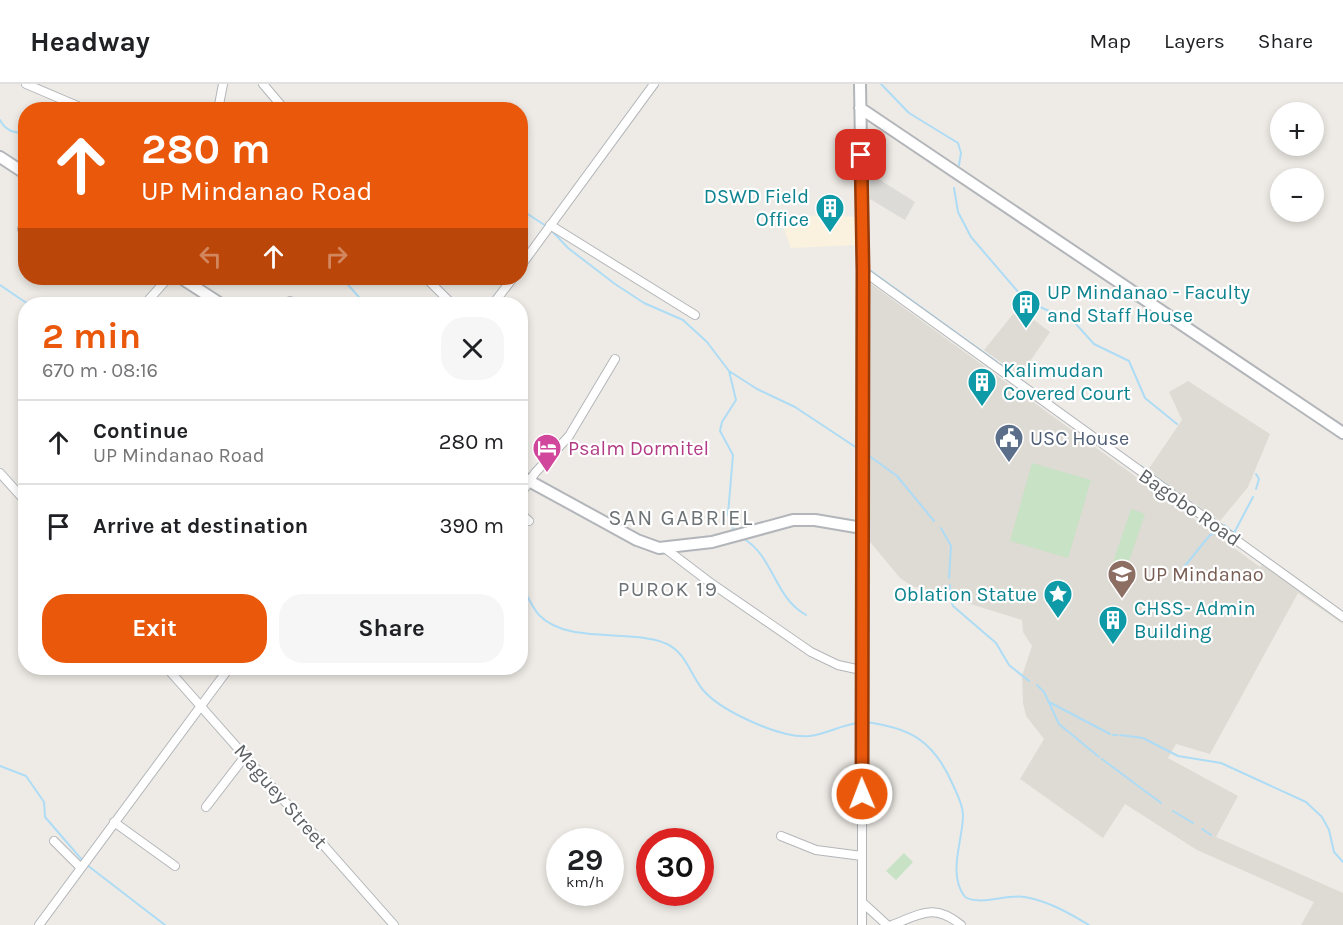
<!DOCTYPE html>
<html lang="en">
<head>
<meta charset="utf-8">
<style>
	body { margin:0; font-family:Karla,sans-serif; background:#f6f6f6; color:#202124; height:100vh; display:flex; flex-direction:column; font-size:22px; white-space:nowrap }
	* { box-sizing:border-box; margin:0 }
	p { font-size:20px; color:#757577 }
	.icon { flex:none; width:33px; height:33px; fill:none; stroke:currentColor; stroke-width:2; stroke-linecap:round; stroke-linejoin:round }
	.map { position:relative; flex:1; overflow:hidden }
	.drawer { position:absolute; left:18px; top:213px; width:510px; height:378px; display:flex; flex-direction:column; background:#fff; border-radius:24px; box-shadow:0 3px 9px #0003 }
	.drawer>* { flex:none }
	.hud { position:absolute; left:18px; top:18px; width:510px; height:183px; border-radius:24px; box-shadow:0 3px 9px #0003; background:#ea580c; color:#fff; overflow:hidden }
	.fabs { position:absolute; left:1270px; top:18px; display:grid; gap:12px }
	.fabs a { display:grid; place-items:center; width:54px; height:54px; border-radius:50%; background:#fff; box-shadow:0 3px 9px #0003; font-size:30px }
	.speed { position:absolute; left:546px; top:744px; display:flex; gap:12px; font-size:30px; font-weight:700; text-align:center }
	.speed>* { display:grid; place-content:center; width:78px; height:78px; border-radius:50%; background:#fff; box-shadow:0 3px 9px #0003; line-height:1 }
	.speed small { font-size:15px; font-weight:400 }
	.speed .limit { border:9px solid #d22; background:#fff; color:#111 }
	.pin { position:absolute; display:grid; place-items:center; width:51px; height:51px; color:#fff; margin:-26px; border-radius:12px; box-shadow:0 3px 9px #0006 }
	.me { position:absolute; width:66px; margin:-33px; rotate:359deg; stroke-linejoin:round; filter:drop-shadow(0 0 4px #0008) }
	.turn { display:flex; align-items:center; gap:21px; height:126px; padding:0 24px; font-size:27px }
	.turn .icon { width:78px; height:78px; stroke-width:2.5 }
	.turn b { display:block; font-size:42px; line-height:51px }
	.lanes { display:flex; align-items:center; height:57px; padding:0 24px; background:#0003; justify-content:center; gap:30px; direction:ltr }
	.lanes .off { opacity:.35 }
	.round { display:grid; place-items:center; flex:none; width:63px; height:63px; border-radius:24px; background:#f6f6f6 }
	.overview { display:flex; align-items:center; justify-content:space-between; height:102px; padding:0 24px }
	h1 { font-size:36px; font-weight:700; line-height:45px; color:#ea580c }
	.cta { display:flex; gap:12px; margin-top:auto; padding:12px 24px }
	.cta a { flex:1; height:69px; border-radius:24px; background:#ea580c; color:#fff; font-size:24px; font-weight:700; line-height:69px; text-align:center }
	.cta a+a { background:#f6f6f6; color:#202124 }
	ul { padding:0; list-style:none }
	li { display:flex; align-items:center; gap:18px; height:84px; padding:0 24px; border-top:2px solid #e0e0e0 }
	li div { flex:1 }
	li b { display:block; font-size:22px }
	li em { font-style:normal }
	header { display:flex; align-items:center; gap:36px; box-sizing:border-box; height:84px; padding:0 30px; background:#fff; border-bottom:2px solid #e0e0e0 }
	header strong { font-size:28px }
	nav { display:flex; gap:33px; margin-inline-start:auto; font-size:21px }
	.map>svg:first-child { display:block }
</style>
</head>
<body>
<header>
<strong>Headway</strong>
<nav><a>Map</a><a>Layers</a><a>Share</a></nav>
</header>
<div class="map">
<svg width="1343" height="841" viewBox="0 0 1343 841">
	<rect width="100%" height="100%" fill="#eeebe6"/>
	<!-- commercial -->
	<path fill="#faf2de" d="M824 131 857 133V161L791 164 780 134Z"/>
	<!-- industrial -->
	<path fill="#dddbd8" d="M869 89 915 118 905 136 870 115Z"/>
	<!-- education -->
	<path fill="#dedad4" d="M867 197 1260 483 1267 472 1343 527V540L1298 509 1210 670 1176 660 1168 674 1238 712 1216 753 1343 809V841H1301L1314 818 1197 766 1125 720 1103 754 1020 695 1044 655 1026 632 1023 619 1022 592 1032 562 1023 548 1022 536 912 502 900 494 866 453Z
		M1018 224 1050 248 1020 292 984 266Z
		M1188 297 1270 350 1248 403 1220 437 1148 386 1182 336 1169 308Z"/>
	<!-- green -->
	<path fill="#c7e2c5" d="M1032 379 1091 396 1068 474 1010 457Z
		M1131 425 1145 430 1126 486 1112 481Z
		M904 769 913 778 896 796 886 787Z"/>
	<g fill="none" stroke-linecap="round" stroke-linejoin="round">
		<!-- stream -->
		<path stroke="#aedcf5" stroke-width="2" d="M881 0 909 29 958 59 961 69 959 81
			M0 36C5 46 15 51 26 47
			M954 104 958 128 971 153 1025 216 1075 239 1094 260 1129 277 1145 314 1177 340
			M520 125 546 142
			M551 146 568 164 615 200 644 219 683 236 707 258 729 287 757 305 795 323 857 364
			M871 187 997 278
			M342 194 365 220
			M0 201 28 220
			M1000 280 1031 304
			M729 287 736 316 722 338 720 347 733 371 728 430 734 447
			M868 371 897 392 934 437
			M1141 382 1172 405
			M1256 405 1259 395 1256 390
			M1177 409 1221 440
			M1224 441 1234 449 1253 413
			M941 444 951 462 949 494
			M744 455C774 473 774 513 806 531
			M1184 483 1210 451 1215 449 1228 455
			M520 500C527 510 531 522 539 531 568 561 630 544 667 560 686 569 690 590 703 606 721 627 781 655 810 652 826 650 841 641 858 639
			M950 501V506
			M950 514 953 522 996 559 1009 581 1029 597
			M1037 601 1044 608 1059 640 1099 673
			M1049 618 1110 650
			M864 638C910 643 934 657 953 701 957 710 963 721 963 731 963 757 947 790 965 813 981 822 1006 810 1025 813 1048 817 1069 829 1089 841
			M1113 651H1117
			M1120 651 1143 654 1178 672 1221 679 1306 718 1322 733 1329 746 1334 768 1343 778
			M1102 675 1161 719
			M0 682 26 692 44 718 45 733 83 777
			M1173 727 1193 739
			M1202 745 1211 751
			M87 781 165 841"/>
		<!-- street casing -->
		<g stroke="#b3b6b9" stroke-width="10">
			<path id="street" d="M26 0 87 26
				M263 0 285 26
				M218 26 223 0
				M550 141 695 231
				M26 142 22 145 26 149
				M520 183 654 0
				M863 187 1343 533
				M426 194 452 220
				M145 220 168 194
				M287 220 290 217
				M493 220 513 194
				M0 389 26 418
				M520 411 535 389 569 352 615 275
				M520 429 529 437
				M862 444V841
				M666 465 708 497 811 568 838 581 861 586
				M167 584 394 841
				M206 723 246 671
				M114 738 175 782
				M781 752 816 766 862 772
				M54 757 81 784
				M863 819 887 841
				M39 841 229 584
				M892 841C921 830 934 819 961 841"/>
		</g>
		<!-- secondary casing -->
		<g stroke="#b2b5b9" stroke-width="14">
			<path id="secondary" d="M860 24 1343 349
				M0 73 26 90
				M181 194 221 220
				M520 392 637 456 659 464 712 458 793 436H815L862 444 863 187 860 0"/>
		</g>
		<!-- street -->
		<use href="#street" stroke="#fff" stroke-width="8"/>
		<!-- secondary -->
		<use href="#secondary" stroke="#fff" stroke-width="10"/>
	</g>
	<g fill="none" stroke-linecap="round" stroke-linejoin="round">
		<!-- route casing -->
		<g stroke="#983908" stroke-width="15">
			<path id="route" d="M861 71 863 187 862 710"/>
		</g>
		<!-- route -->
		<use href="#route" stroke="#ea580c" stroke-width="10"/>
	</g>
	<!-- icons -->
	<defs>
		<g id="building-pin" transform="scale(1.5)"><path d="M0 17L-7.5 6A9.5 9.5 0 1 1 7.5 6Z" fill="#0f9aa8" stroke="#fff"/><path d="M-4-6H4V6H1V3H-1V6H-4ZM-2.5-4.3h1.7v1.8h-1.7ZM.8-4.3h1.7v1.8H.8ZM-2.5-1h1.7V.8h-1.7ZM.8-1h1.7V.8H.8Z" fill="#fff"/></g>
		<g id="civic-pin" transform="scale(1.5)"><path d="M0 17L-7.5 6A9.5 9.5 0 1 1 7.5 6Z" fill="#5c6f8a" stroke="#fff"/><path d="M-.6-6.5H3V-4.5H.6V-3L4-1V1h2V6H-6V1h2V-1L-.6-3ZM-1.2 2.5V6h2.4V2.5Z" fill="#fff"/></g>
		<g id="hotel-pin" transform="scale(1.5)"><path d="M0 17L-7.5 6A9.5 9.5 0 1 1 7.5 6Z" fill="#d1479c" stroke="#fff"/><path d="M-6-4.5h1.5V1H6V5H4.5V3h-9V5H-6ZM-4 0a1.8 1.8 0 1 1 3.6 0ZM.5 0V-2.5h3Q6-2.5 6 0Z" fill="#fff"/></g>
		<g id="university-pin" transform="scale(1.5)"><path d="M0 17L-7.5 6A9.5 9.5 0 1 1 7.5 6Z" fill="#8d6e63" stroke="#fff"/><path d="M0-5L7-2L0 1L-7-2ZM-4 1L0 2.5L4 1V4Q0 6-4 4Z" fill="#fff"/></g>
		<g id="sight-pin" transform="scale(1.5)"><path d="M0 17L-7.5 6A9.5 9.5 0 1 1 7.5 6Z" fill="#0f9aa8" stroke="#fff"/><path d="M0-6L1.8-2.2L6-1.7L2.9 1.2L3.7 5.4L0 3.3L-3.7 5.4L-2.9 1.2L-6-1.7L-1.8-2.2Z" fill="#fff"/></g>
	</defs>
	<g fill-rule="evenodd">
		<use href="#building-pin" x="830" y="124"/>
		<use href="#building-pin" x="1026" y="220"/>
		<use href="#building-pin" x="982" y="298"/>
		<use href="#civic-pin" x="1009" y="354"/>
		<use href="#hotel-pin" x="547" y="364"/>
		<use href="#university-pin" x="1122" y="490"/>
		<use href="#sight-pin" x="1058" y="510"/>
		<use href="#building-pin" x="1113" y="536"/>
	</g>
	<g text-anchor="middle" stroke-width="4.5" stroke-linejoin="round" paint-order="stroke">
		<!-- culture labels -->
		<g font-size="20" fill="#0d838f" stroke="#fff" text-anchor="start">
			<text x="809" y="119" text-anchor="end">DSWD Field<tspan x="809" dy="23">Office</tspan></text>
			<text x="1047" y="215">UP Mindanao - Faculty<tspan x="1047" dy="23">and Staff House</tspan></text>
			<text x="1003" y="293">Kalimudan<tspan x="1003" dy="23">Covered Court</tspan></text>
			<text x="1037" y="517" text-anchor="end">Oblation Statue</text>
			<text x="1134" y="531">CHSS- Admin<tspan x="1134" dy="23">Building</tspan></text>
		</g>
		<!-- service labels -->
		<g font-size="20" fill="#4e5e75" stroke="#fff" text-anchor="start">
			<text x="1030" y="361">USC House</text>
		</g>
		<!-- hotel labels -->
		<g font-size="20" fill="#b23c85" stroke="#fff" text-anchor="start">
			<text x="568" y="371">Psalm Dormitel</text>
		</g>
		<!-- street labels -->
		<g font-size="20" fill="#5d6164" stroke="#fff">
			<text transform="translate(1190 423) rotate(35)" y="7">Bagobo Road</text>
			<text transform="translate(281 712) rotate(49)" y="7">Maguey Street</text>
		</g>
		<!-- education labels -->
		<g font-size="20" fill="#785e54" stroke="#fff" text-anchor="start">
			<text x="1143" y="497">UP Mindanao</text>
		</g>
		<!-- neighbourhood labels -->
		<g font-size="21" letter-spacing="1.5" fill="#6e7376" stroke="#fff">
			<text x="668" y="512">PUROK 19</text>
		</g>
		<!-- quarter labels -->
		<g font-size="22" letter-spacing="1.5" fill="#6e7376" stroke="#fff">
			<text x="681" y="441">SAN GABRIEL</text>
		</g>
	</g>
</svg>
<div class="fabs">
<a>+</a>
<a>−</a>
</div>
<div class="speed"><div>29<small>km/h</small></div><div class="limit">30</div></div>
<div class="pin" style="left:861px;top:71px;background:#d93025"><svg class="icon" aria-label="arrive" viewBox="0 0 24 24"><path d="M6 21V4h12l-3 4 3 4H6"/></svg></div>
<svg class="me" style="left:862px;top:710px" viewBox="-20 -20 40 40"><circle r="17" fill="#ea580c" stroke="#fff" stroke-width="3"/><path d="M0-11L8 9 0 5-8 9z" fill="#fff"/></svg>
<div class="hud">
<div class="turn"><svg class="icon" aria-label="ahead" viewBox="0 0 24 24"><path d="M12 20V5M6 11l6-6 6 6"/></svg><div><b>280 m</b>UP Mindanao Road</div></div>
<div class="lanes"><svg class="icon off" aria-label="left" viewBox="0 0 24 24"><path d="M17 20v-9H6M10 6l-5 5 5 5"/></svg><svg class="icon" aria-label="ahead" viewBox="0 0 24 24"><path d="M12 20V5M6 11l6-6 6 6"/></svg><svg class="icon off" aria-label="right" viewBox="0 0 24 24"><path d="M7 20v-9h11M14 6l5 5-5 5"/></svg></div>
</div>
<section class="drawer">
<div class="overview"><div><h1>2 min</h1><p>670 m · 08:16</p></div><a class="round"><svg class="icon" aria-label="close" viewBox="0 0 24 24"><path d="M6 6l12 12M18 6L6 18"/></svg></a></div>
<ul>
<li><svg class="icon" aria-label="ahead" viewBox="0 0 24 24"><path d="M12 20V5M6 11l6-6 6 6"/></svg><div><b>Continue</b><p>UP Mindanao Road</p></div><em>280 m</em></li>
<li><svg class="icon" aria-label="arrive" viewBox="0 0 24 24"><path d="M6 21V4h12l-3 4 3 4H6"/></svg><div><b>Arrive at destination</b></div><em>390 m</em></li>
</ul>
<div class="cta"><a>Exit</a><a>Share</a></div>
</section>
</div>
</body>
</html>
